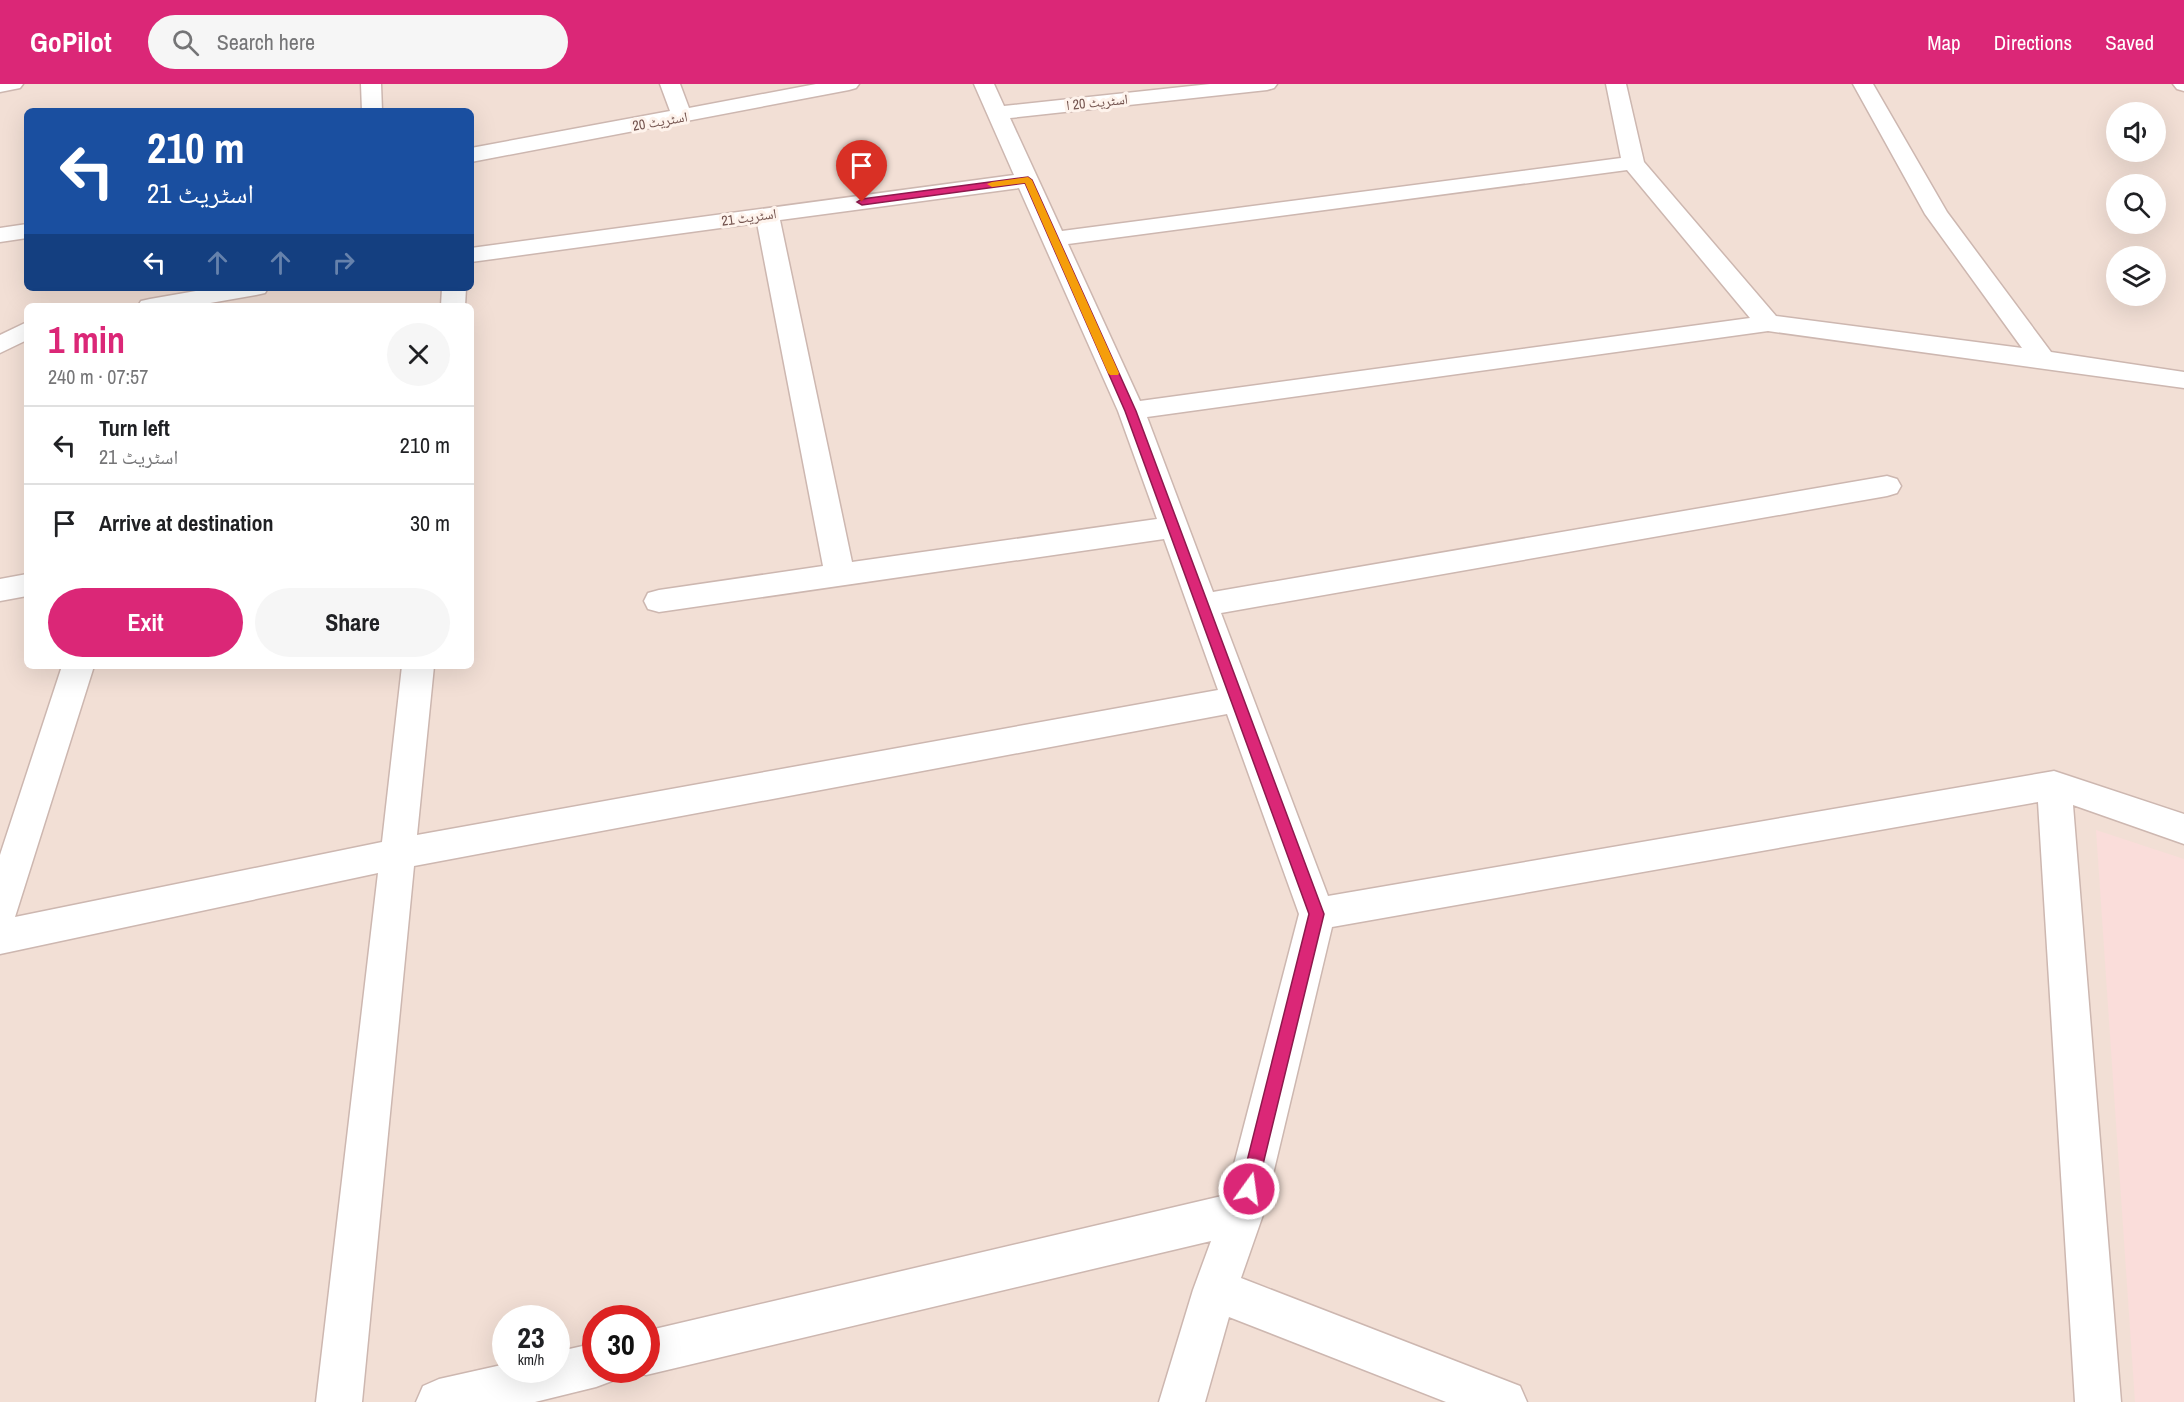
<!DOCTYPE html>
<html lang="en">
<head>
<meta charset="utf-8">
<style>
	body { margin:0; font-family:"Archivo Narrow","Noto Naskh Arabic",sans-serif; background:#f6f6f6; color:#202124; height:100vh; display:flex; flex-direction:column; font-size:22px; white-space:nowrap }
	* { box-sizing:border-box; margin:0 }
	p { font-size:20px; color:#757577 }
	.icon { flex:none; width:33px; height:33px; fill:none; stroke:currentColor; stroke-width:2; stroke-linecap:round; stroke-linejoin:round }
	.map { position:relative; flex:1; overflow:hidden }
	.side { position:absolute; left:24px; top:219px; width:450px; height:366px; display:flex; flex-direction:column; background:#fff; border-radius:9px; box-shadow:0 6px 24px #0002 }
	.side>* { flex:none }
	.hud { position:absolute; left:24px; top:24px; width:450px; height:183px; border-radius:9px; box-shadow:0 6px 24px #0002; background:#1a4fa0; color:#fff; overflow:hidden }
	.tools { position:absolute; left:2106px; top:18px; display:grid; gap:12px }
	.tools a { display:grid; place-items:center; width:60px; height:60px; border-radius:50%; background:#fff; box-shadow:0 6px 24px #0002; font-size:30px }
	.speed { position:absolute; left:492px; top:1221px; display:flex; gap:12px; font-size:30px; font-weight:700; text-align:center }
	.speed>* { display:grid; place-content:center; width:78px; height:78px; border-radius:50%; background:#fff; box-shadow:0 6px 24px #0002; line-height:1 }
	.speed small { font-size:15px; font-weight:400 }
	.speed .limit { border:9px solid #d22; background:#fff; color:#111 }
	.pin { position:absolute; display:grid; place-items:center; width:51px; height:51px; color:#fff; margin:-62px -26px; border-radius:50% 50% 50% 0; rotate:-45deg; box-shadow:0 0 6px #0007 }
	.pin .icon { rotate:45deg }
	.me { position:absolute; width:66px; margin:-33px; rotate:14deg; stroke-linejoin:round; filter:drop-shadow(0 0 4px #0008) }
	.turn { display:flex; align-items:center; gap:21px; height:126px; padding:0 24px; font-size:27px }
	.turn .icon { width:78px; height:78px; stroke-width:2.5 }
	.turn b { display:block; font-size:42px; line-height:51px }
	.lanes { display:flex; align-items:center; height:57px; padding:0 24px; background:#0003; justify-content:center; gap:30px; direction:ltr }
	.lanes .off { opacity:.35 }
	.round { display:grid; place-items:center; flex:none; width:63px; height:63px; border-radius:32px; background:#f6f6f6 }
	.headline { display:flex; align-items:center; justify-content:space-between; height:102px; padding:0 24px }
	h1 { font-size:36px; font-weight:700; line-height:45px; color:#db2777 }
	.cta { display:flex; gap:12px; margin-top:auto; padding:12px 24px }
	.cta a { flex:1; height:69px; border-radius:36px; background:#db2777; color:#fff; font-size:24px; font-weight:700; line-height:69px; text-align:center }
	.cta a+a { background:#f6f6f6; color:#202124 }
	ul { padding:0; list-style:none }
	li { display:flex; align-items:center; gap:18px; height:78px; padding:0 24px; border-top:2px solid #e0e0e0 }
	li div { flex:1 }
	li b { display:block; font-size:22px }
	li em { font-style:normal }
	header { display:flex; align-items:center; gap:36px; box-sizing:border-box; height:84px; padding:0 30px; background:#db2777; color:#fff }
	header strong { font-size:28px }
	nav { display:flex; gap:33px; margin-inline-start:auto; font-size:21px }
	.search { width:420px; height:54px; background:#f6f6f6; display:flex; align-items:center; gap:15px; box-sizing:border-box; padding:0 21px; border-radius:33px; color:#757577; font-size:22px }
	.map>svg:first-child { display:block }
</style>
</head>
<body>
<header>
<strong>GoPilot</strong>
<div class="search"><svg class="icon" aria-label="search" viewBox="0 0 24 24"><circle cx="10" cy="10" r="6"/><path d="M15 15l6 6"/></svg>Search here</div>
<nav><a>Map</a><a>Directions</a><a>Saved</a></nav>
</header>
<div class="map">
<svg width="2184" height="1318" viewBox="0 0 2184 1318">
	<rect width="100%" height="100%" fill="#fbeee6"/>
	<!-- residential -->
	<path fill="#f2dfd5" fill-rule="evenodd" d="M0 0H2184V1318H0ZM27 27H471V204H27ZM2116 28H2156V68H2116ZM2116 100H2156V140H2116ZM2116 172H2156V212H2116ZM27 222H471V582H27ZM506 1234H556V1286H506ZM596 1234H646V1286H596Z"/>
	<!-- commercial -->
	<path fill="#faddda" d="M2096 746 2184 775V1318H2135Z"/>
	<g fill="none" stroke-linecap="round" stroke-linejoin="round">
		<!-- street casing -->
		<g stroke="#cdb7b0" stroke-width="3">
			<path id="street" d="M0 0H23L20 4 0 8Z
				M361 0H381L382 27H362Z
				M660 0H680L689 24 816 0H859L856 4 849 6 471 78V64L670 27Z
				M974 0H994L1004 22 1210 0H1277L1274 4 1267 6 1010 34 1062 147 1621 74 1606 0H1626L1644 78 1776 232 2022 264 1925 130 1853 0H1873L1947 128 2051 268 2184 288V304L1768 247 1147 333 1213 508 1887 392 1897 395 1901 402 1897 409 1887 412 1221 529 1328 812 2054 687 2184 730V760L2073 721 2121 1318H2075L2038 718 1332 843 1264 1128 1241 1194 1520 1302 1527 1318H1446L1229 1233 1205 1318H1159L1193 1206 1211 1157 646 1291 632 1286H646V1247L1226 1111 1299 830 1227 630 414 782 362 1318H316L378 789 0 870V771L62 582H94L15 833 382 758 402 582H434L417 751 1218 606 1164 455 659 528 648 525 644 517 648 509 659 506 823 482 757 139 471 178V164L1014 91ZM1627 86 1750 234 1140 317 1068 160ZM1019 104 1118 327 1157 435 852 478 780 136Z
				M27 140V154L0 158V144Z
				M213 204H268L265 209 256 211 193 222H138L141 217 150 215Z
				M442 204H466L465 222H441Z
				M27 238V256L0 269V251Z
				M27 490V512L0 517V495Z
				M596 1259V1286H617L612 1297 596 1303 535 1318H416L423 1302 439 1295 506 1280V1286H556V1268Z"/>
		</g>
		<!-- secondary casing -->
		<g stroke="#d0b5ad" stroke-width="3">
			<path id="secondary" d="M2173 0H2184V7L2177 5Z"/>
		</g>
		<!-- street -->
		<use href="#street" fill="#fff" fill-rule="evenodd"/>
		<!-- secondary -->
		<use href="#secondary" fill="#fff" fill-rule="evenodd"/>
	</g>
	<!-- route -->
	<path fill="#db2777" stroke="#8e194d" stroke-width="1.5" d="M1028 93 1032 96 1136 327 1324 830 1257 1105 1255 1111 1249 1113 1243 1111 1240 1105 1309 830 1125 327 1025 99 862 121 857 118 862 115Z"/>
	<!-- slow -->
	<path fill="#f59e0b" d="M1028 93 1032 96 1119 289 1118 291H1110L1108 289 1025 99 992 103 987 100 992 98Z"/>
	<g text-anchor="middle" stroke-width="6" stroke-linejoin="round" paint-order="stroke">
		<!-- far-street labels -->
		<g font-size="14" fill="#72524d" stroke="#fef3ec">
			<text transform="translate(1097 18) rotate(-6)" y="5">اسٹریٹ 20 ا</text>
			<text transform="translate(660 37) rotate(-10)" y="5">اسٹریٹ 20</text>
			<text transform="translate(749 133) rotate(-8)" y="5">اسٹریٹ 21</text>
		</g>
	</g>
</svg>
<div class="tools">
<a><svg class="icon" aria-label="sound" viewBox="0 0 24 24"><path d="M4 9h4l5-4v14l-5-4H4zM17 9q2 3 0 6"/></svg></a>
<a><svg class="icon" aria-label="search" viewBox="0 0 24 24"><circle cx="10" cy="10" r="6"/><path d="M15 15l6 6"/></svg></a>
<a><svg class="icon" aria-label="layers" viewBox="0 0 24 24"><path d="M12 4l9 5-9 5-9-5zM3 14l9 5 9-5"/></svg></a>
</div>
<div class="speed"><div>23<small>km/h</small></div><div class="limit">30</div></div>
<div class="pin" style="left:862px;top:118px;background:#d93025"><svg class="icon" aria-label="arrive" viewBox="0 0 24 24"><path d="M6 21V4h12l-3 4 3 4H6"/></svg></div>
<svg class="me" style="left:1249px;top:1105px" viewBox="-20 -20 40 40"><circle r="17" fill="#db2777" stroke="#fff" stroke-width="3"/><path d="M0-11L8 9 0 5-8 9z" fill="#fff"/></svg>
<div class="hud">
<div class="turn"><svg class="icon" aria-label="left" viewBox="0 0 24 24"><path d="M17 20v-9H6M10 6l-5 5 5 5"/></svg><div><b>210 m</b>اسٹریٹ 21</div></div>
<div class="lanes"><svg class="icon" aria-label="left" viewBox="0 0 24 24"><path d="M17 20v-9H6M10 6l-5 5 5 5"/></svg><svg class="icon off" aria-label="ahead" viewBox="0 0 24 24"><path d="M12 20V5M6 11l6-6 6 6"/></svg><svg class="icon off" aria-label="ahead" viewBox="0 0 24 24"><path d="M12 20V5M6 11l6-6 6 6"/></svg><svg class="icon off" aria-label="right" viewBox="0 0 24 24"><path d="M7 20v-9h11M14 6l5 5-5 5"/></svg></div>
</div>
<section class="side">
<div class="headline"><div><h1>1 min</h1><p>240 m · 07:57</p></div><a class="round"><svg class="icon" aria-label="close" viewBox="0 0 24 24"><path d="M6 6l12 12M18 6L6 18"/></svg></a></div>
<ul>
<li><svg class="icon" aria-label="left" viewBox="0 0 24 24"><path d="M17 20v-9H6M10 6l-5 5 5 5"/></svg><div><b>Turn left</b><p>اسٹریٹ 21</p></div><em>210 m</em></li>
<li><svg class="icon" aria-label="arrive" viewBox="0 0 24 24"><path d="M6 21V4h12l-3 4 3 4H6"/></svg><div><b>Arrive at destination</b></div><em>30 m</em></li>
</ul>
<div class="cta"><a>Exit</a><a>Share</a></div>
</section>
</div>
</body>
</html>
